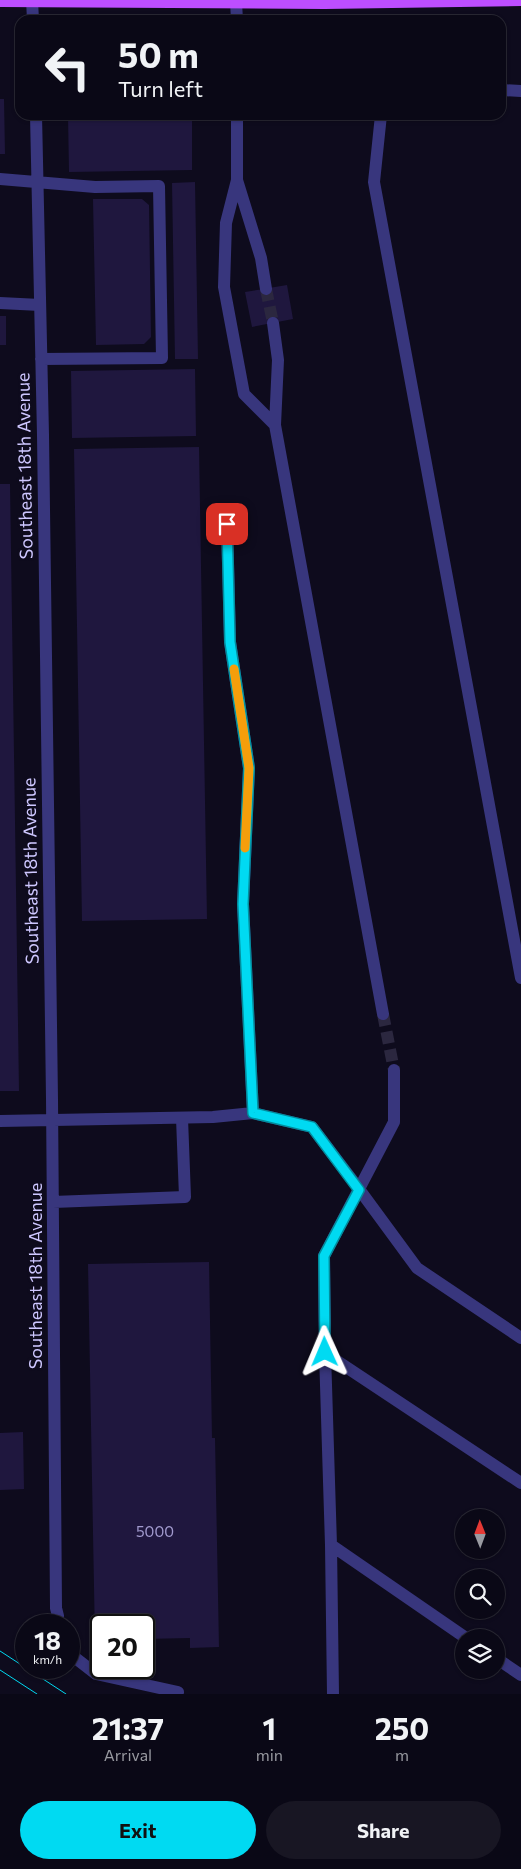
<!DOCTYPE html>
<html lang="en">
<head>
<meta charset="utf-8">
<style>
	body { margin:0; font-family:Commissioner,sans-serif; background:#181623; color:#f1f3f6; height:100vh; display:flex; flex-direction:column; font-size:19px; white-space:nowrap }
	* { box-sizing:border-box; margin:0 }
	p { font-size:16px; color:#999aa1 }
	.icon { flex:none; width:28px; height:28px; fill:none; stroke:currentColor; stroke-width:2; stroke-linecap:round; stroke-linejoin:round }
	.map { position:relative; height:1694px; overflow:hidden }
	.sheet { display:flex; flex-direction:column; background:#0a0816; flex:1 }
	.sheet>* { flex:none }
	.top-card { position:absolute; left:15px; top:15px; width:491px; height:105px; border-radius:15px; box-shadow:0 1px 4px #0004,0 0 0 1px #2a2935; background:#0a0816; color:#f1f3f6; overflow:hidden }
	.needle { width:32px; rotate:359deg }
	.fabs { position:absolute; left:455px; top:1509px; display:grid; gap:10px }
	.fabs a { display:grid; place-items:center; width:50px; height:50px; border-radius:50%; background:#0a0816; box-shadow:0 1px 4px #0004,0 0 0 1px #2a2935; font-size:25px }
	.speed { position:absolute; left:15px; top:1614px; display:flex; gap:10px; font-size:25px; font-weight:700; text-align:center }
	.speed>* { display:grid; place-content:center; width:65px; height:65px; border-radius:50%; background:#0a0816; box-shadow:0 1px 4px #0004,0 0 0 1px #2a2935; line-height:1 }
	.speed small { font-size:12px; font-weight:400 }
	.speed .limit { border:2px solid #111; border-radius:8px; background:#fff; color:#111 }
	.pin { position:absolute; display:grid; place-items:center; width:42px; height:42px; color:#fff; margin:-21px; border-radius:10px; box-shadow:0 2px 8px #0006 }
	.me { position:absolute; width:55px; margin:-28px; rotate:359deg; stroke-linejoin:round; filter:drop-shadow(0 0 4px #0008) }
	.turn { display:flex; align-items:center; gap:18px; height:105px; padding:0 20px; font-size:22px }
	.turn .icon { width:65px; height:65px; stroke-width:2.5 }
	.turn b { display:block; font-size:35px; line-height:42px }
	.eta { display:flex; justify-content:space-evenly; align-items:center; height:85px; text-align:center }
	.eta b { font-size:30px; font-weight:700; line-height:35px }
	.cta { display:flex; gap:10px; margin-top:auto; padding:10px 20px }
	.cta a { flex:1; height:58px; border-radius:30px; background:#00daf2; color:#111; font-size:20px; font-weight:700; line-height:58px; text-align:center }
	.cta a+a { background:#181623; color:#f1f3f6 }
	.map>svg:first-child { display:block }
</style>
</head>
<body>
<div class="map">
<svg width="521" height="1694" viewBox="0 0 521 1694">
	<rect width="100%" height="100%" fill="#0e0b1d"/>
	<!-- building -->
	<path fill="#1f173e" d="M0 99H4L5 154H0Z
		M68 115H192V170L69 172Z
		M195 182 198 359H175L172 183Z
		M93 199H142L149 205 151 337 144 344 96 345Z
		M287 285 293 319 252 327 245 292Z
		M0 316H6V345H0Z
		M195 369 196 436 72 438 71 371Z
		M199 447 207 919 82 921 74 449Z
		M0 484H10L19 1091H0Z
		M209 1262 212 1438H215L219 1647 190 1648V1638L144 1639V1625H101V1639L95 1640 88 1264Z
		M23 1432 24 1489 0 1490V1433Z"/>
	<g fill="none" stroke-linecap="round" stroke-linejoin="round">
		<!-- minor-tunnel -->
		<path stroke="#2b273f" stroke-width="12" stroke-dasharray="12 6" stroke-linecap="butt" d="M266 289 273 323
			M383 1014 394 1070"/>
		<!-- minor -->
		<path stroke="#38367d" stroke-width="12" d="M32 0 33 20
			M236 2 237 20
			M501 90 521 91
			M36 115 43 435 52 1099 56 1608 58 1616 51 1625
			M237 115V180L226 223 224 287 244 394 275 425 383 1014
			M381 115 374 182 521 978
			M0 179 95 187 159 186 162 358 41 359
			M237 180 261 258 266 289
			M0 303 40 305
			M273 323 278 360 275 425
			M227 524 230 642 249 768 243 904 253 1113
			M394 1070V1122L359 1189 417 1268 521 1338
			M0 1121 213 1117 253 1113 312 1127 359 1189 324 1256 325 1353 521 1483
			M53 1202 185 1197 182 1118
			M325 1353 331 1545 333 1694
			M331 1545 466 1638
			M69 1653 96 1674 178 1692
			M496 1658 521 1675"/>
		<!-- major -->
		<path stroke="#bd4eff" stroke-width="12" d="M0 1 325 3 521 0"/>
		<!-- tram -->
		<path stroke="#00daf2" stroke-width="1" d="M0 1651 66 1694
			M0 1670 37 1694"/>
	</g>
	<g fill="none" stroke-linecap="round" stroke-linejoin="round">
		<!-- route casing -->
		<g stroke="#008e9d" stroke-width="12">
			<path id="route" d="M227 524 230 642 249 768 243 904 253 1113 312 1127 359 1190 324 1256 325 1352"/>
		</g>
		<!-- route -->
		<use href="#route" stroke="#00daf2" stroke-width="9"/>
		<!-- slow -->
		<path stroke="#f59e0b" stroke-width="9" d="M234 669 249 768 245 848"/>
	</g>
	<g text-anchor="middle" stroke-width="5" stroke-linejoin="round" paint-order="stroke">
		<!-- number labels -->
		<g font-size="15" fill="#a29bcf">
			<text x="155" y="1537">5000</text>
		</g>
		<!-- street labels -->
		<g font-size="18" fill="#cec7ff" stroke="#0e0b1d">
			<text transform="translate(25 466) rotate(-91)" y="6">Southeast 18th Avenue</text>
			<text transform="translate(31 871) rotate(-91)" y="6">Southeast 18th Avenue</text>
			<text transform="translate(36 1276) rotate(-90)" y="6">Southeast 18th Avenue</text>
		</g>
	</g>
</svg>
<div class="fabs">
<a><svg class="needle" viewBox="-14 -14 28 28"><path d="M0-13l5 13h-10z" fill="#e53935"/><path d="M0 13l5-13h-10z" fill="#999aa1"/></svg></a>
<a><svg class="icon" aria-label="search" viewBox="0 0 24 24"><circle cx="10" cy="10" r="6"/><path d="M15 15l6 6"/></svg></a>
<a><svg class="icon" aria-label="layers" viewBox="0 0 24 24"><path d="M12 4l9 5-9 5-9-5zM3 14l9 5 9-5"/></svg></a>
</div>
<div class="speed"><div>18<small>km/h</small></div><div class="limit">20</div></div>
<div class="pin" style="left:227px;top:524px;background:#d93025"><svg class="icon" aria-label="arrive" viewBox="0 0 24 24"><path d="M6 21V4h12l-3 4 3 4H6"/></svg></div>
<svg class="me" style="left:325px;top:1352px" viewBox="-20 -20 40 40"><path d="M0-17L14 15 0 8-14 15z" fill="#00daf2" stroke="#fff" stroke-width="4"/></svg>
<div class="top-card">
<div class="turn"><svg class="icon" aria-label="left" viewBox="0 0 24 24"><path d="M17 20v-9H6M10 6l-5 5 5 5"/></svg><div><b>50 m</b>Turn left</div></div>
</div>
</div>
<section class="sheet">
<div class="eta">
<div><b>21:37</b><p>Arrival</p></div>
<div><b>1</b><p>min</p></div>
<div><b>250</b><p>m</p></div>
</div>
<div class="cta"><a>Exit</a><a>Share</a></div>
</section>
</body>
</html>
